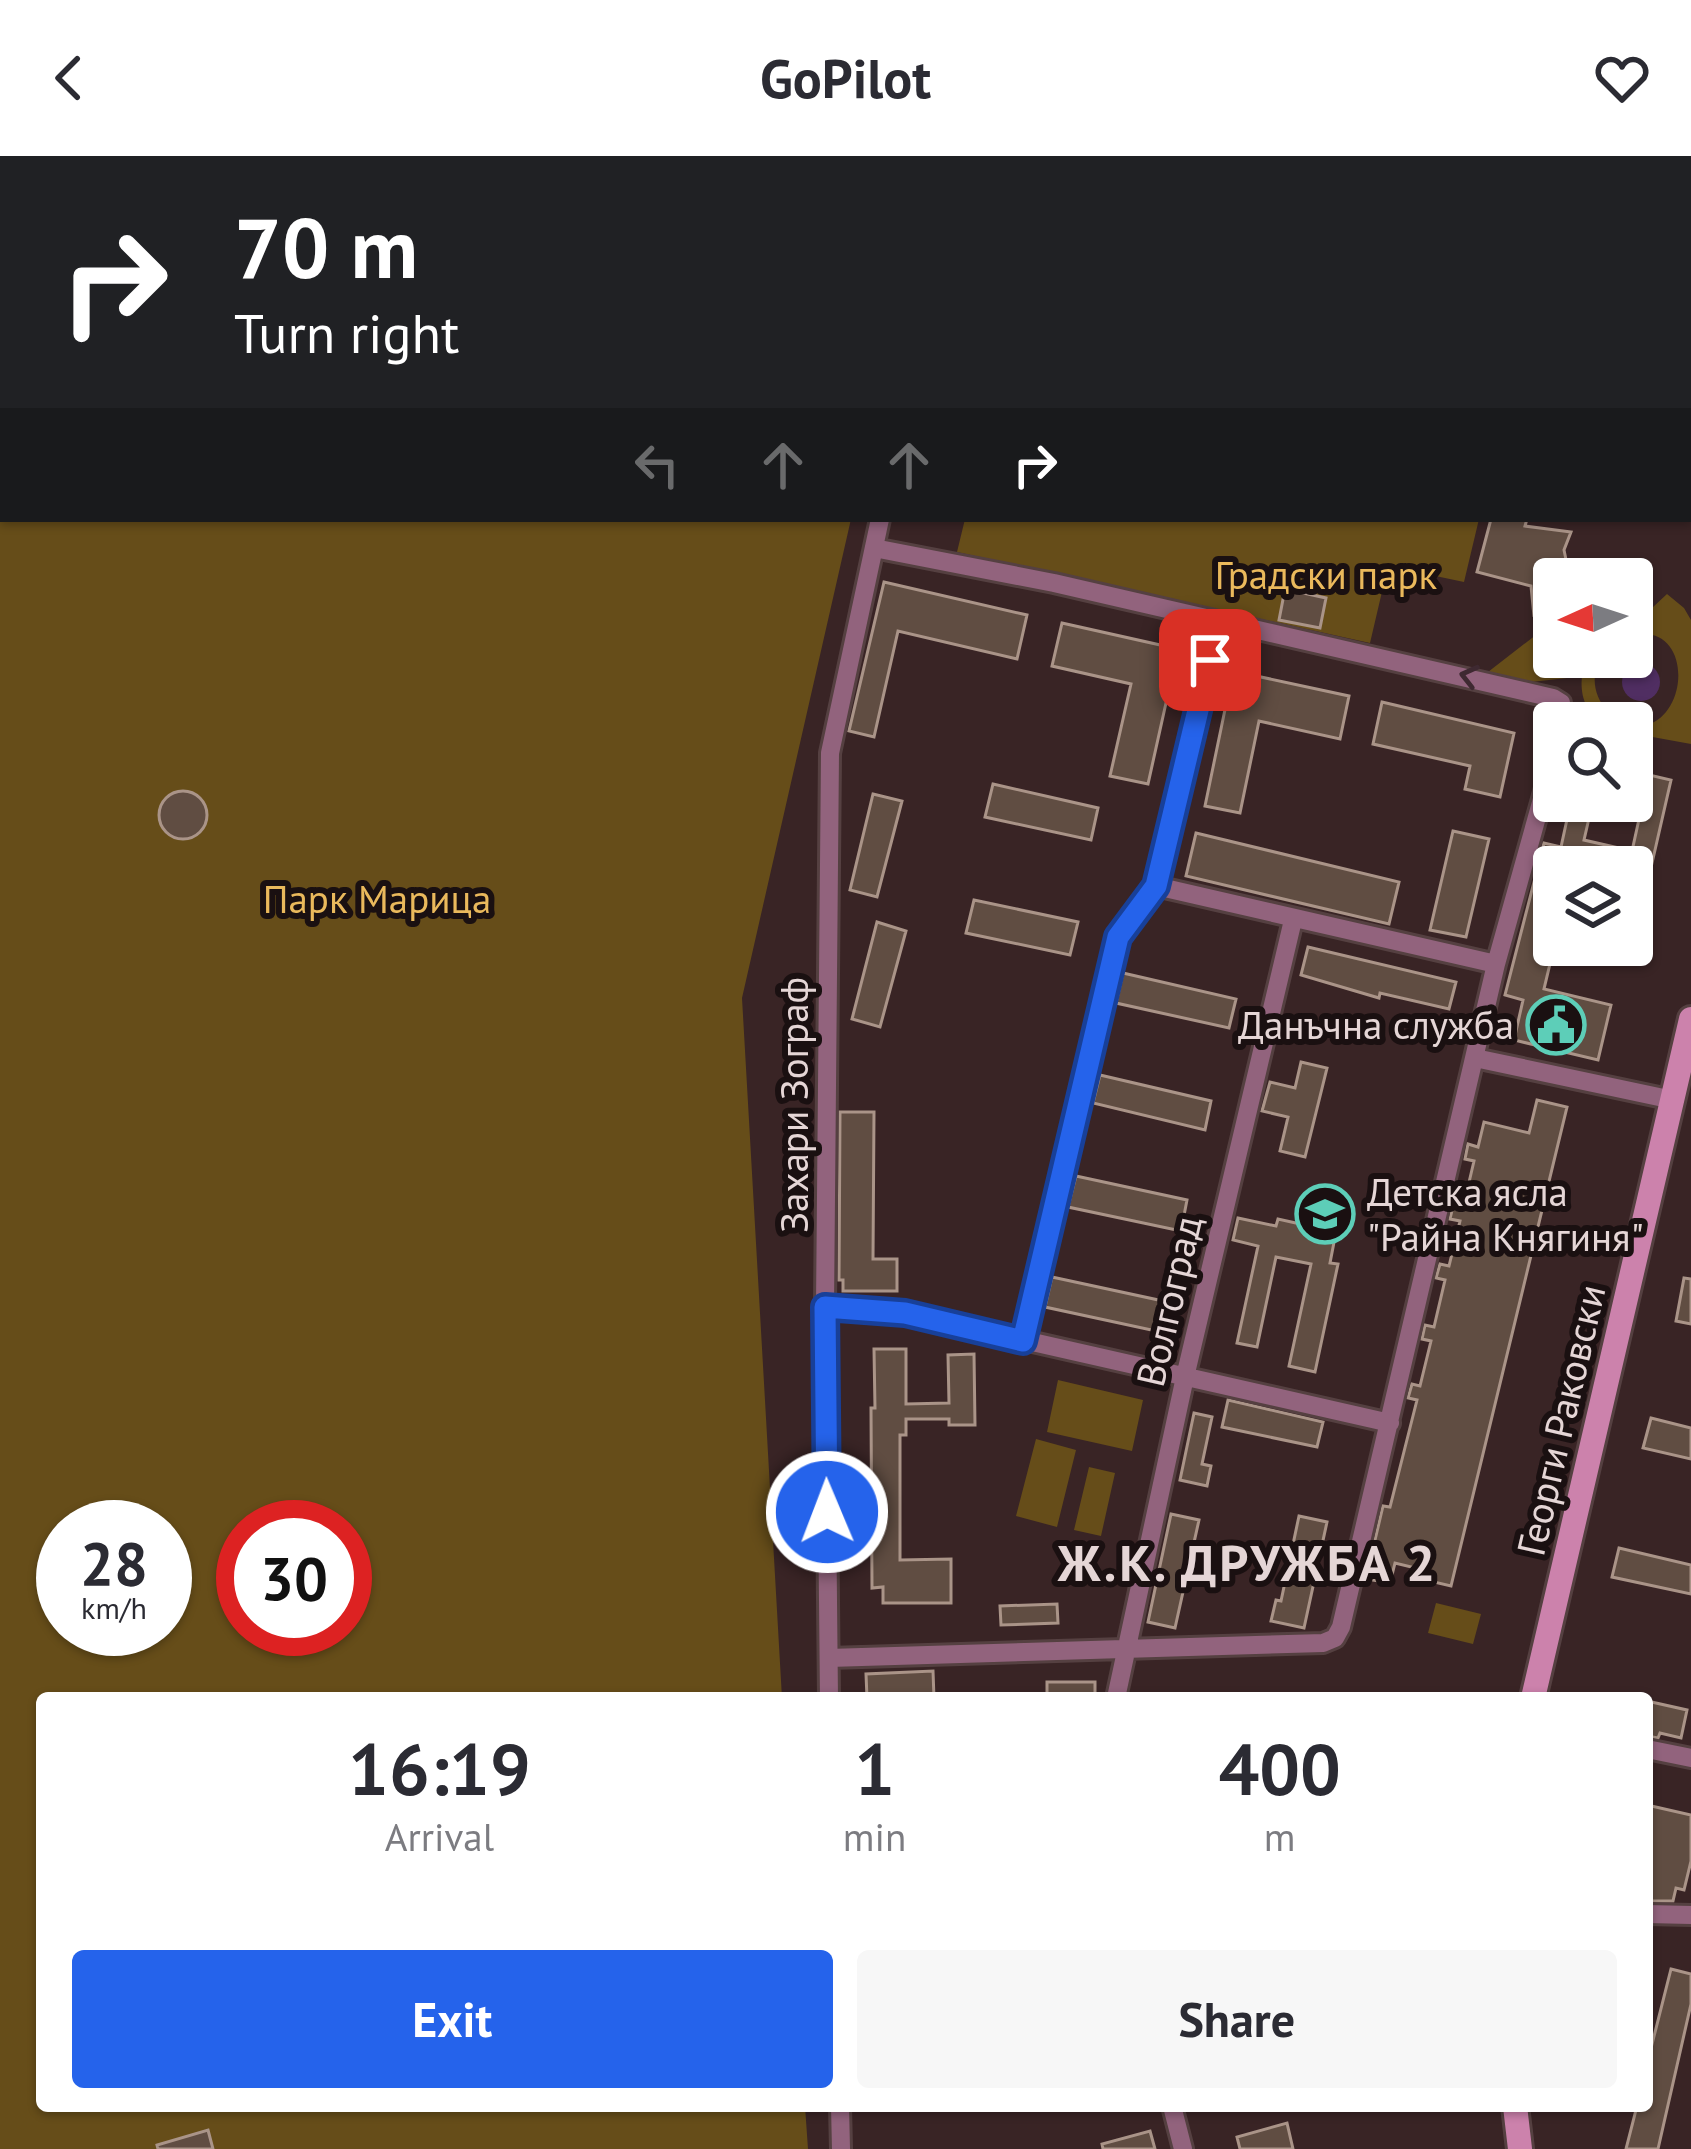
<!DOCTYPE html>
<html lang="en">
<head>
<meta charset="utf-8">
<style>
	body { margin:0; font-family:"PT Sans",sans-serif; background:#f7f7f7; color:#2b2b33; height:100vh; display:flex; flex-direction:column; font-size:45px; white-space:nowrap }
	* { box-sizing:border-box; margin:0 }
	p { font-size:39px; color:#7c7c81 }
	.icon { flex:none; width:66px; height:66px; fill:none; stroke:currentColor; stroke-width:2; stroke-linecap:round; stroke-linejoin:round }
	.map { position:relative; flex:1; overflow:hidden }
	.panel { position:absolute; left:36px; top:1536px; width:1617px; height:420px; display:flex; flex-direction:column; background:#fff; border-radius:12px; box-shadow:0 3px 9px #0004 }
	.panel>* { flex:none }
	.banner { position:absolute; left:0px; top:0px; width:1692px; height:366px; box-shadow:0 3px 9px #0004; background:#202124; color:#fff; overflow:hidden }
	.needle { width:78px; rotate:267deg }
	.controls { position:absolute; left:1533px; top:402px; display:grid; gap:24px }
	.controls a { display:grid; place-items:center; width:120px; height:120px; border-radius:12px; background:#fff; box-shadow:0 3px 9px #0004; font-size:60px }
	.speed { position:absolute; left:36px; top:1344px; display:flex; gap:24px; font-size:60px; font-weight:700; text-align:center }
	.speed>* { display:grid; place-content:center; width:156px; height:156px; border-radius:50%; background:#fff; box-shadow:0 3px 9px #0004; line-height:1 }
	.speed small { font-size:30px; font-weight:400 }
	.speed .limit { border:18px solid #d22; background:#fff; color:#111 }
	.pin { position:absolute; display:grid; place-items:center; width:102px; height:102px; color:#fff; margin:-51px; border-radius:24px; box-shadow:0 6px 18px #0006 }
	.me { position:absolute; width:132px; margin:-66px; rotate:359deg; stroke-linejoin:round; filter:drop-shadow(0 0 9px #0008) }
	.turn { display:flex; align-items:center; gap:42px; height:252px; padding:0 36px; font-size:54px }
	.turn .icon { width:156px; height:156px; stroke-width:2.5 }
	.turn b { display:block; font-size:84px; line-height:102px }
	.lanes { display:flex; align-items:center; height:114px; padding:0 36px; background:#0003; justify-content:center; gap:60px; direction:ltr }
	.lanes .off { opacity:.35 }
	.eta { display:flex; justify-content:space-evenly; align-items:center; height:204px; text-align:center }
	.eta b { font-size:72px; font-weight:800; line-height:84px }
	.cta { display:flex; gap:24px; margin-top:auto; padding:24px 36px }
	.cta a { flex:1; height:138px; border-radius:12px; background:#2563eb; color:#fff; font-size:48px; font-weight:800; line-height:138px; text-align:center }
	.cta a+a { background:#f7f7f7; color:#2b2b33 }
	header { display:flex; justify-content:space-between; align-items:center; height:156px; padding:0 36px; background:#fff; font-size:54px; font-weight:800 }
	.map>svg:first-child { display:block }
</style>
</head>
<body>
<header><svg class="icon" aria-label="back" viewBox="0 0 24 24"><path d="M15 5l-7 7 7 7"/></svg>GoPilot<svg class="icon" aria-label="heart" viewBox="0 0 24 24"><path d="M12 20l-8-8c-3-5 5-10 8-4 3-6 11-1 8 4z"/></svg></header>
<div class="map">
<svg width="1691" height="1993" viewBox="0 0 1691 1993">
	<rect width="100%" height="100%" fill="#392425"/>
	<!-- green -->
	<path fill="#664d19" fill-rule="evenodd" d="M0 0H933L3 3V363H851L742 842 782 1542H42V1950H805L808 1993H0ZM63 1371H165V1473H63ZM243 1371H345V1473H243Z
		M965 363H1479L1464 426 1388 410 1370 487 957 396Z
		M1667 438 1684 452 1691 464V588L1647 580V569C1691 556 1691 466 1632 479V459L1652 452Z
		M1541 475 1554 484V501H1582L1576 521 1531 526 1488 516Z
		M1586 501H1601C1590 521 1594 540 1608 556L1604 567C1579 554 1578 526 1586 501Z
		M1058 1224 1143 1244 1132 1295 1047 1276Z
		M1036 1283 1076 1294 1057 1371 1016 1360Z
		M1089 1311 1115 1317 1101 1380 1074 1374Z
		M1436 1447 1481 1458 1473 1488 1428 1477Z"/>
	<!-- water -->
	<path fill="#502e62" d="M1622 526a19 19 0 1 1 38 0a19 19 0 1 1-38 0Z"/>
	<!-- building -->
	<path fill="#604d42" stroke="#aa9488" stroke-width="3" d="M1491 363H1527L1525 370 1571 376 1564 394 1570 423H1554V479L1534 460 1531 430 1477 416Z
		M884 426 1027 459 1017 503 898 475 874 581 849 575Z
		M1285 433 1326 442 1320 472 1279 464Z
		M1062 467 1178 493 1148 628 1110 620 1131 528 1052 510Z
		M1233 515 1349 540 1340 583 1259 565 1240 657 1205 650Z
		M1382 546 1514 577 1500 641 1465 633 1470 610 1373 588Z
		M1632 615 1671 624 1647 729 1632 725V711H1554V791L1544 833 1611 849 1598 904 1514 884 1523 844 1505 839 1544 687 1561 691 1571 645H1593L1584 684 1632 695 1643 645 1632 642Z
		M993 628 1098 652 1091 684 985 661Z
		M159 659a24 24 0 1 1 48 0a24 24 0 1 1-48 0Z
		M873 638 902 645 877 741 850 734Z
		M1453 675 1489 683 1466 781 1430 774Z
		M1196 677 1399 726 1389 768 1186 720Z
		M974 744 1078 766 1070 799 966 777Z
		M877 766 906 775 880 871 852 863Z
		M1308 791 1456 826 1449 853 1380 837 1379 842 1301 819Z
		M1123 817 1236 843 1229 872 1116 847Z
		M1301 906 1327 912 1305 1001 1280 995 1288 961 1262 955 1270 926 1295 932Z
		M1100 919 1211 945 1205 974 1093 947Z
		M1537 944 1567 951 1451 1430 1421 1423 1424 1414 1395 1407 1390 1427 1373 1424 1378 1402 1371 1401 1383 1350 1390 1351 1417 1244 1408 1242 1412 1228 1420 1230 1431 1185 1422 1183 1425 1169 1434 1171 1445 1124 1436 1122 1440 1108 1449 1110 1460 1065 1450 1063 1453 1050 1463 1052 1474 1005 1465 1003 1468 988 1478 991 1484 966 1529 977Z
		M840 956H874L873 1103H897V1135H843V1124H839Z
		M1076 1020 1187 1044 1181 1075 1068 1051Z
		M1238 1062 1276 1070 1278 1063 1336 1076 1330 1107 1338 1108 1315 1216 1289 1210 1311 1108 1276 1101 1257 1191 1237 1187 1258 1090 1233 1084Z
		M1052 1121 1163 1145 1156 1175 1045 1151Z
		M1684 1122 1691 1123V1168L1676 1165Z
		M874 1193H906V1248L949 1247 948 1199 974 1198 975 1269H949V1263H906V1279H900V1404L951 1403V1447H883V1431L872 1432 871 1252H875Z
		M1228 1244 1323 1266 1317 1291 1222 1271Z
		M1194 1257 1212 1261 1202 1308 1211 1310 1207 1330 1180 1324Z
		M1651 1262 1691 1272V1303L1643 1292Z
		M1171 1358 1199 1364 1175 1472 1148 1466Z
		M1299 1360 1327 1366 1304 1472 1271 1465 1276 1444 1281 1445Z
		M1619 1392 1691 1409V1438L1612 1421Z
		M1057 1448 1058 1467 1001 1469 1000 1450Z
		M933 1515 934 1542H867L866 1518Z
		M1047 1526H1095V1542H1047Z
		M1647 1545 1687 1554 1681 1582 1660 1577 1658 1582 1647 1580Z
		M1647 1649 1691 1659V1705L1684 1734 1676 1732 1673 1745H1647Z
		M1671 1813 1691 1818V1848L1658 1993H1626L1637 1950H1647V1908Z
		M1287 1967 1293 1993H1240L1237 1981Z
		M208 1974 213 1993H158L157 1989Z
		M1150 1975 1155 1993H1103L1102 1988Z"/>
	<g fill="none" stroke-linecap="round" stroke-linejoin="round">
		<!-- street casing -->
		<g stroke="#554041" stroke-width="24">
			<path id="street" d="M78 0 91 3
				M1469 0 1483 3
				M959 3V0
				M1247 3 1248 0
				M1324 3V0
				M1402 3 1403 0
				M1592 3 1593 0
				M1689 54 1691 53
				M0 96 3 97
				M874 392 1054 427 1553 542 1561 547 1563 567
				M1156 730 1496 808
				M1475 902 1673 944
				M825 1151 905 1157 1390 1267
				M1023 1185 1118 781 1156 730 1219 465
				M829 1502 1323 1487 1335 1482 1341 1471 1496 808 1554 600
				M829 1542 825 1151 830 597 880 363
				M1116 1542 1185 1221 1293 764
				M1647 1593 1691 1602
				M1647 1758 1691 1759
				M840 1950 841 1993
				M1172 1950 1183 1993"/>
		</g>
		<!-- secondary casing -->
		<g stroke="#554041" stroke-width="30">
			<path id="secondary" d="M1533 1542 1691 863
				M1515 1950 1520 1993"/>
		</g>
		<!-- street -->
		<use href="#street" stroke="#92637d" stroke-width="18"/>
		<!-- secondary -->
		<use href="#secondary" stroke="#cc82ac" stroke-width="24"/>
	</g>
	<!-- one-way arrows -->
	<defs><path id="oneway-chevron" d="M-2-3.5L2.5 0L-2 3.5" fill="none" stroke-width="1.6" stroke-linecap="round" stroke-linejoin="round" transform="scale(3)"/></defs>
	<use stroke="#3e2931" href="#oneway-chevron" transform="translate(1469 520) rotate(-166)"/>
	<g fill="none" stroke-linecap="round" stroke-linejoin="round">
		<!-- route casing -->
		<g stroke="#184099" stroke-width="30">
			<path id="route" d="M827 1356 825 1151 905 1157 1023 1185 1118 781 1156 730 1210 504"/>
		</g>
		<!-- route -->
		<use href="#route" stroke="#2563eb" stroke-width="21"/>
	</g>
	<!-- icons -->
	<defs>
		<g id="civic-ring" transform="scale(3)"><circle r="9.5" fill="#1a1011" stroke="#5dceb8" stroke-width="1.5"/><path d="M-.6-6.5H3V-4.5H.6V-3L4-1V1h2V6H-6V1h2V-1L-.6-3ZM-1.2 2.5V6h2.4V2.5Z" fill="#5dceb8"/></g>
		<g id="school-ring" transform="scale(3)"><circle r="9.5" fill="#1a1011" stroke="#5dceb8" stroke-width="1.5"/><path d="M0-5L7-2L0 1L-7-2ZM-4 1L0 2.5L4 1V4Q0 6-4 4Z" fill="#5dceb8"/></g>
	</defs>
	<g fill-rule="evenodd">
		<use href="#civic-ring" x="1556" y="869"/>
		<use href="#school-ring" x="1325" y="1058"/>
	</g>
	<g text-anchor="middle" stroke-width="12" stroke-linejoin="round" paint-order="stroke">
		<!-- park labels -->
		<g font-size="39" fill="#eab95c" stroke="#1a1011">
			<text x="1326" y="433">Градски парк</text>
			<text x="377" y="757">Парк Марица</text>
		</g>
		<!-- poi labels -->
		<g font-size="39" fill="#e5d6d6" stroke="#1a1011" text-anchor="end">
			<text x="1514" y="883">Данъчна служба</text>
			<text x="1367" y="1050" text-anchor="start">Детска ясла<tspan x="1367" dy="45">"Райна Княгиня"</tspan></text>
		</g>
		<!-- street labels -->
		<g font-size="39" fill="#e5d6d6" stroke="#1a1011">
			<text transform="translate(794 949) rotate(-90)" y="14">Захари Зограф</text>
			<text transform="translate(1169 1145) rotate(-77)" y="14">Волгоград</text>
			<text transform="translate(1561 1264) rotate(-77)" y="14">Георги Раковски</text>
		</g>
		<!-- district labels -->
		<g font-size="51" font-weight="bold" letter-spacing="3" fill="#e5d6d6" stroke="#1a1011">
			<text x="1248" y="1425">Ж.К. ДРУЖБА 2</text>
		</g>
	</g>
</svg>
<div class="controls">
<a><svg class="needle" viewBox="-14 -14 28 28"><path d="M0-13l5 13h-10z" fill="#e53935"/><path d="M0 13l5-13h-10z" fill="#7c7c81"/></svg></a>
<a><svg class="icon" aria-label="search" viewBox="0 0 24 24"><circle cx="10" cy="10" r="6"/><path d="M15 15l6 6"/></svg></a>
<a><svg class="icon" aria-label="layers" viewBox="0 0 24 24"><path d="M12 4l9 5-9 5-9-5zM3 14l9 5 9-5"/></svg></a>
</div>
<div class="speed"><div>28<small>km/h</small></div><div class="limit">30</div></div>
<div class="pin" style="left:1210px;top:504px;background:#d93025"><svg class="icon" aria-label="arrive" viewBox="0 0 24 24"><path d="M6 21V4h12l-3 4 3 4H6"/></svg></div>
<svg class="me" style="left:827px;top:1356px" viewBox="-20 -20 40 40"><circle r="17" fill="#2563eb" stroke="#fff" stroke-width="3"/><path d="M0-11L8 9 0 5-8 9z" fill="#fff"/></svg>
<div class="banner">
<div class="turn"><svg class="icon" aria-label="right" viewBox="0 0 24 24"><path d="M7 20v-9h11M14 6l5 5-5 5"/></svg><div><b>70 m</b>Turn right</div></div>
<div class="lanes"><svg class="icon off" aria-label="left" viewBox="0 0 24 24"><path d="M17 20v-9H6M10 6l-5 5 5 5"/></svg><svg class="icon off" aria-label="ahead" viewBox="0 0 24 24"><path d="M12 20V5M6 11l6-6 6 6"/></svg><svg class="icon off" aria-label="ahead" viewBox="0 0 24 24"><path d="M12 20V5M6 11l6-6 6 6"/></svg><svg class="icon" aria-label="right" viewBox="0 0 24 24"><path d="M7 20v-9h11M14 6l5 5-5 5"/></svg></div>
</div>
<section class="panel">
<div class="eta">
<div><b>16:19</b><p>Arrival</p></div>
<div><b>1</b><p>min</p></div>
<div><b>400</b><p>m</p></div>
</div>
<div class="cta"><a>Exit</a><a>Share</a></div>
</section>
</div>
</body>
</html>
